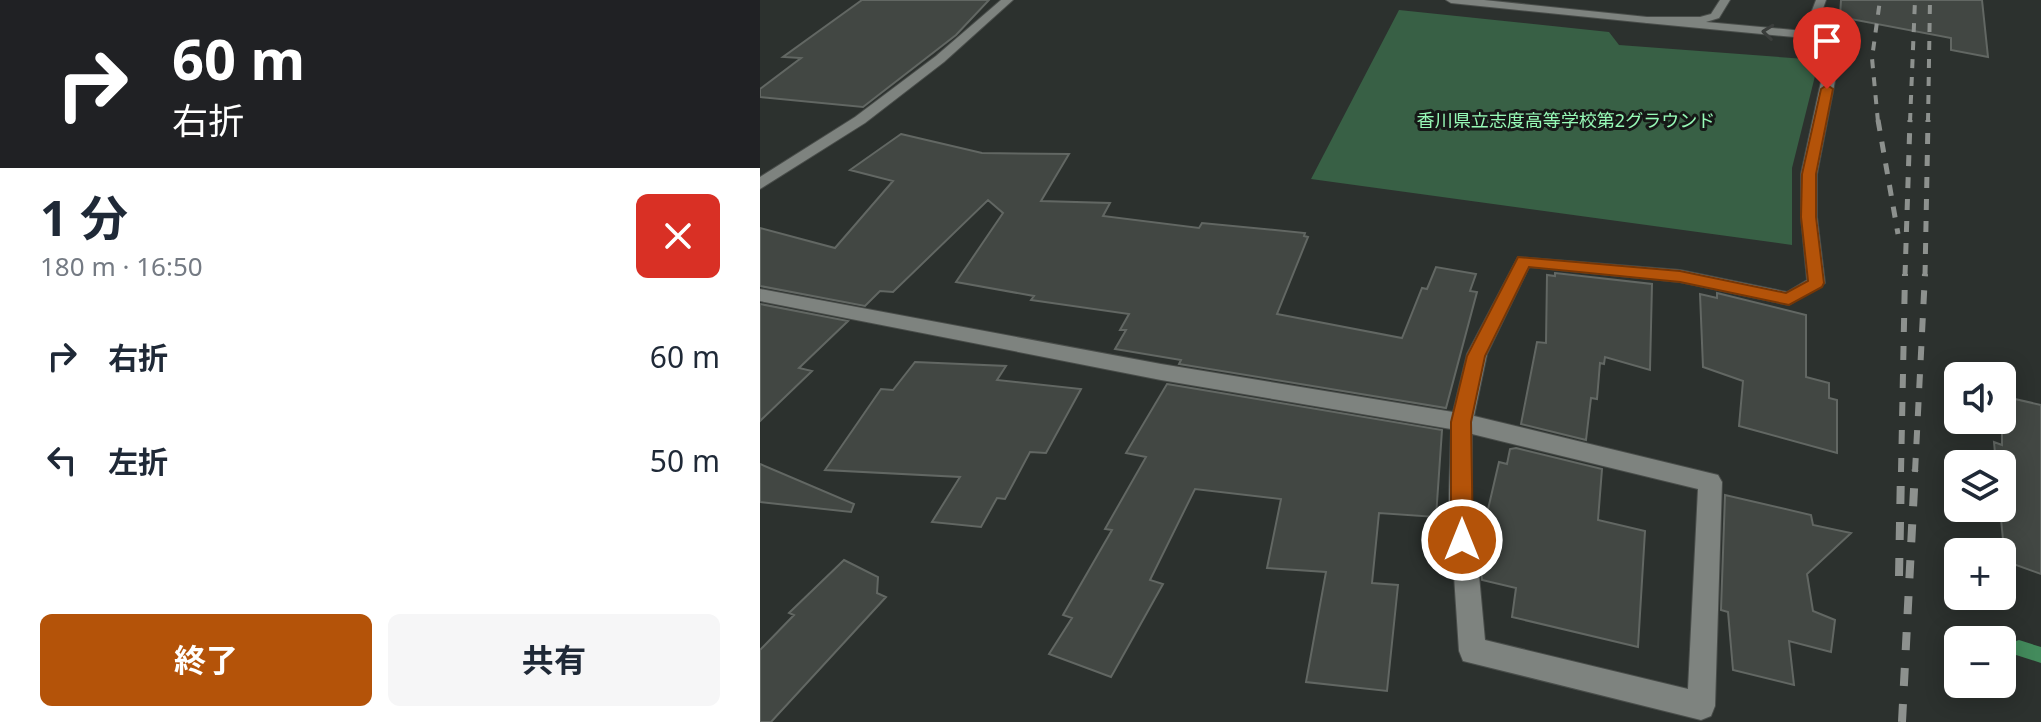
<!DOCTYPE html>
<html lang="ja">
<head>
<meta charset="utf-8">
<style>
	body { margin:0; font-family:"Noto Sans","Noto Sans JP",sans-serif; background:#f6f6f7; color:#1f2937; height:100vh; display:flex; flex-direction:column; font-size:30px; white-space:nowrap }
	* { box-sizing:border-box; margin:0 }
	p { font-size:26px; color:#747a83 }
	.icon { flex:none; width:44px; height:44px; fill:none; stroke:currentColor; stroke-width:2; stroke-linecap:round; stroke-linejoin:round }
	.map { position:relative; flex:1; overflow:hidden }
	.drawer { display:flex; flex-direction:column; background:#fff; width:760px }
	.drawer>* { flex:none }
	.hud { background:#202124; color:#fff; overflow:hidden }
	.controls { position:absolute; left:1184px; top:362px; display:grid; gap:16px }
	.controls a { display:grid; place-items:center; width:72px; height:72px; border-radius:12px; background:#fff; box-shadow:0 4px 20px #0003; font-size:40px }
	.pin { position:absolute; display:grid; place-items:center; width:68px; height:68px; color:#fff; margin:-82px -34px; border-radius:50% 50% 50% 0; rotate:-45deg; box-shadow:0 0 8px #0007 }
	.pin .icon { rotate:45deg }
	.me { position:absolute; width:88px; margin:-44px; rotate:0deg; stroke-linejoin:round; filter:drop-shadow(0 0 6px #0008) }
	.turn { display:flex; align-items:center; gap:28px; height:168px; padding:0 40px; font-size:36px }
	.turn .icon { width:104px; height:104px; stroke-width:2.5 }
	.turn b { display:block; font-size:56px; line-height:68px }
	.round { display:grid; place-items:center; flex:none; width:84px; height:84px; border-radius:12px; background:#f6f6f7 }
	.head { display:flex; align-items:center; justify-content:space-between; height:136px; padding:0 40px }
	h1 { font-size:48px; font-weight:700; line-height:60px }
	.primary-button { display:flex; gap:16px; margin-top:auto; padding:16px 40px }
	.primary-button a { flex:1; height:92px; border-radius:12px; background:#b45309; color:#fff; font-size:32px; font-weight:700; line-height:92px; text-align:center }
	.primary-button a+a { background:#f6f6f7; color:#1f2937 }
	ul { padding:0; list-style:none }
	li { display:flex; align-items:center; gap:24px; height:104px; padding:0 40px }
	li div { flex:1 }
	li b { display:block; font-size:30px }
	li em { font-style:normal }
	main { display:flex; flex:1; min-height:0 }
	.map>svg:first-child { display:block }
</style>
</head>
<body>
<main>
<section class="drawer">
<div class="hud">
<div class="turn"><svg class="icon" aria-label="right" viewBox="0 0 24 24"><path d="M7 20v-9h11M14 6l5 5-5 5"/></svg><div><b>60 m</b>右折</div></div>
</div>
<div class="head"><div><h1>1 分</h1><p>180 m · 16:50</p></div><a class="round" style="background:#d93025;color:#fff"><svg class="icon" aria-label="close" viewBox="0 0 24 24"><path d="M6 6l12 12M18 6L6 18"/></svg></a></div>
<ul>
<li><svg class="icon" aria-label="right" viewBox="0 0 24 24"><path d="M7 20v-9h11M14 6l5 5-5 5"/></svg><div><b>右折</b></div><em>60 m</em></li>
<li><svg class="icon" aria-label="left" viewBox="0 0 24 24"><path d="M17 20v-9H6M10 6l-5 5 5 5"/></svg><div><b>左折</b></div><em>50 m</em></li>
</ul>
<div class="primary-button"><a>終了</a><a>共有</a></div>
</section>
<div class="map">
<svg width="1281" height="722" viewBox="0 0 1281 722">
	<rect width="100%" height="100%" fill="#2c312e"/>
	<!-- green -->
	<path fill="#386045" d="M639 10 849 32 859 45 1059 60 1032 168V245L551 179Z"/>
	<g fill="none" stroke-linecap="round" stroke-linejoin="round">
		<!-- stream -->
		<path fill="#438b5c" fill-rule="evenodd" d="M1259 640 1281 647V663L1253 654 1251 648 1253 642Z"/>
	</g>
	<!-- building -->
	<path fill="#424743" stroke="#626763" stroke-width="2" d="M102 0H229L196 35 103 107 0 97V89L41 58 23 57Z
		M1081 0H1222L1228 57 1191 50V38L1080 17Z
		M141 134 222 153 309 154 281 201 350 203 343 216 439 228 442 223 545 233 544 236 548 237 517 314 642 338 662 288 667 289 676 267 716 274 710 291 717 292 686 408 419 364 421 360 355 349 366 330H360L369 314 271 300 274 296 196 282 243 213 228 200 133 292 120 291 105 306 0 286V228L75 248 133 181 90 170Z
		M795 273 892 284 890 370 845 357 844 364 840 363 837 399 831 398 826 440 761 424 777 342 786 343 787 275 795 276Z
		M957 293 1046 315V377L1069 383V398L1077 400V453L979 426 983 381 943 367 940 294 957 298Z
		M0 304 88 321 39 368 52 371 0 421Z
		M155 362 246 366 237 380 321 389 286 453 270 452 245 499 237 498 221 527 172 522 200 477 65 470 121 389 133 390Z
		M407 384 682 430 676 517 619 513 612 583 638 585 627 691 546 682 566 572 507 568 521 499 435 489 390 580 403 584 351 677 289 654 312 618 303 615 352 530 345 529 386 457 366 453Z
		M1242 396 1281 405V574L1245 561 1240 508 1242 464H1236L1234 442 1242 445Z
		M756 448 842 469 838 520 885 531 878 647 752 617 756 588 722 580 719 548 739 462 747 464 750 449Z
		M0 464 94 504 91 512 0 502Z
		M965 495 1051 515 1053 525 1091 533 1047 574 1053 611 1075 620 1071 652 1029 641 1034 685 973 670 968 612 961 610Z
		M84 560 118 577 117 593 126 597 11 722H0V650L34 615 29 613Z"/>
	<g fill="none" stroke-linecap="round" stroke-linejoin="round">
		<!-- minor casing -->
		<g stroke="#494d4a" stroke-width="2">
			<path id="minor" d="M241 0H253L184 62 105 123 0 189V177L95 117 176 56Z
				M960 0H970L959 18 946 22 1044 31 1056 0H1066L1054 34 1077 50 1079 60 1057 174V217L1065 283 1029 305 920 282 769 267 727 354 714 416 958 475 962 482 955 706 951 716 941 720 703 661 699 651 689 500 691 429 401 380 0 301V289L401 364 693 412 707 354 758 257 920 270 1027 292 1047 280 1041 217V174L1067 54 1045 38 887 23 881 20 887 17H940L951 14ZM712 434 938 489 928 689 725 640 712 500Z"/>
		</g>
		<!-- tertiary casing -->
		<g stroke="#494d4a" stroke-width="2">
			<path id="tertiary" d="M686 0H724L887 17 893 20 887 23 691 3Z"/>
		</g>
		<!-- minor -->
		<use href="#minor" fill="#7e837f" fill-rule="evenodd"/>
		<!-- tertiary -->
		<use href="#tertiary" fill="#7e837f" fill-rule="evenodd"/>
		<!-- rail-far3 -->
		<path stroke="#8d918e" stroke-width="4" stroke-dasharray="9 9" stroke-linecap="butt" d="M1118 122 1112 58 1120 0
			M1150 122 1155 0
			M1168 122 1170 0"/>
		<!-- rail-far2 -->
		<path stroke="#8d918e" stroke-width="5" stroke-dasharray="11 11" stroke-linecap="butt" d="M1118 120 1138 234
			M1145 276 1150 120
			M1165 276 1168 120"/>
		<!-- rail-far1 -->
		<path stroke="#8d918e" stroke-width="6" stroke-dasharray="14 14" stroke-linecap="butt" d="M1141 472 1145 274
			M1155 472 1165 274"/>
		<!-- rail -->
		<path stroke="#8d918e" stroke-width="8" stroke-dasharray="18 18" stroke-linecap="butt" d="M1139 576 1141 470
			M1142 722 1155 470"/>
	</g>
	<!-- one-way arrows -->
	<defs><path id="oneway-chevron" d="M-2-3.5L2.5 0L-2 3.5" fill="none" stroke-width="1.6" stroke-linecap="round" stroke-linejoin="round" transform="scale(2)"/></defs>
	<use stroke="#3a3d3b" href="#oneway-chevron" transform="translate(1008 32) rotate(-174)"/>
	<!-- route -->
	<path fill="#b45309" stroke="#753606" stroke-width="2" d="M1067 85 1073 89 1056 174V217L1064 283 1062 287 1029 305 920 282 769 267 725 356 711 422 713 540 710 547 702 550 694 547 691 540V422L707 356 758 257 920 271 1026 293 1048 281 1041 217 1042 174 1061 89Z"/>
	<g text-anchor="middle" stroke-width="6" stroke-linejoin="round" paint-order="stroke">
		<!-- far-park labels -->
		<g font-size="18" fill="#97fab7" stroke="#161817">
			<text x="806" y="127">香川県立志度高等学校第2グラウンド</text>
		</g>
	</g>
</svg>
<div class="controls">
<a><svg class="icon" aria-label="sound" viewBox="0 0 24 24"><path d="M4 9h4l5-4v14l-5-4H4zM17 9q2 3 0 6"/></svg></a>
<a><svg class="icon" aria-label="layers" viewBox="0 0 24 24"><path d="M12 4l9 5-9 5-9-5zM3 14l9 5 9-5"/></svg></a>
<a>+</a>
<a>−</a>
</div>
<div class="pin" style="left:1067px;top:89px;background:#d93025"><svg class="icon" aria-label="arrive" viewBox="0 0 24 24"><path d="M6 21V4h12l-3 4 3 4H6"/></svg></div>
<svg class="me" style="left:702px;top:540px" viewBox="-20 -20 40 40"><circle r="17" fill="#b45309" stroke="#fff" stroke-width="3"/><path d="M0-11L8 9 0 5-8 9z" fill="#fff"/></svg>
</div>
</main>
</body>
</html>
